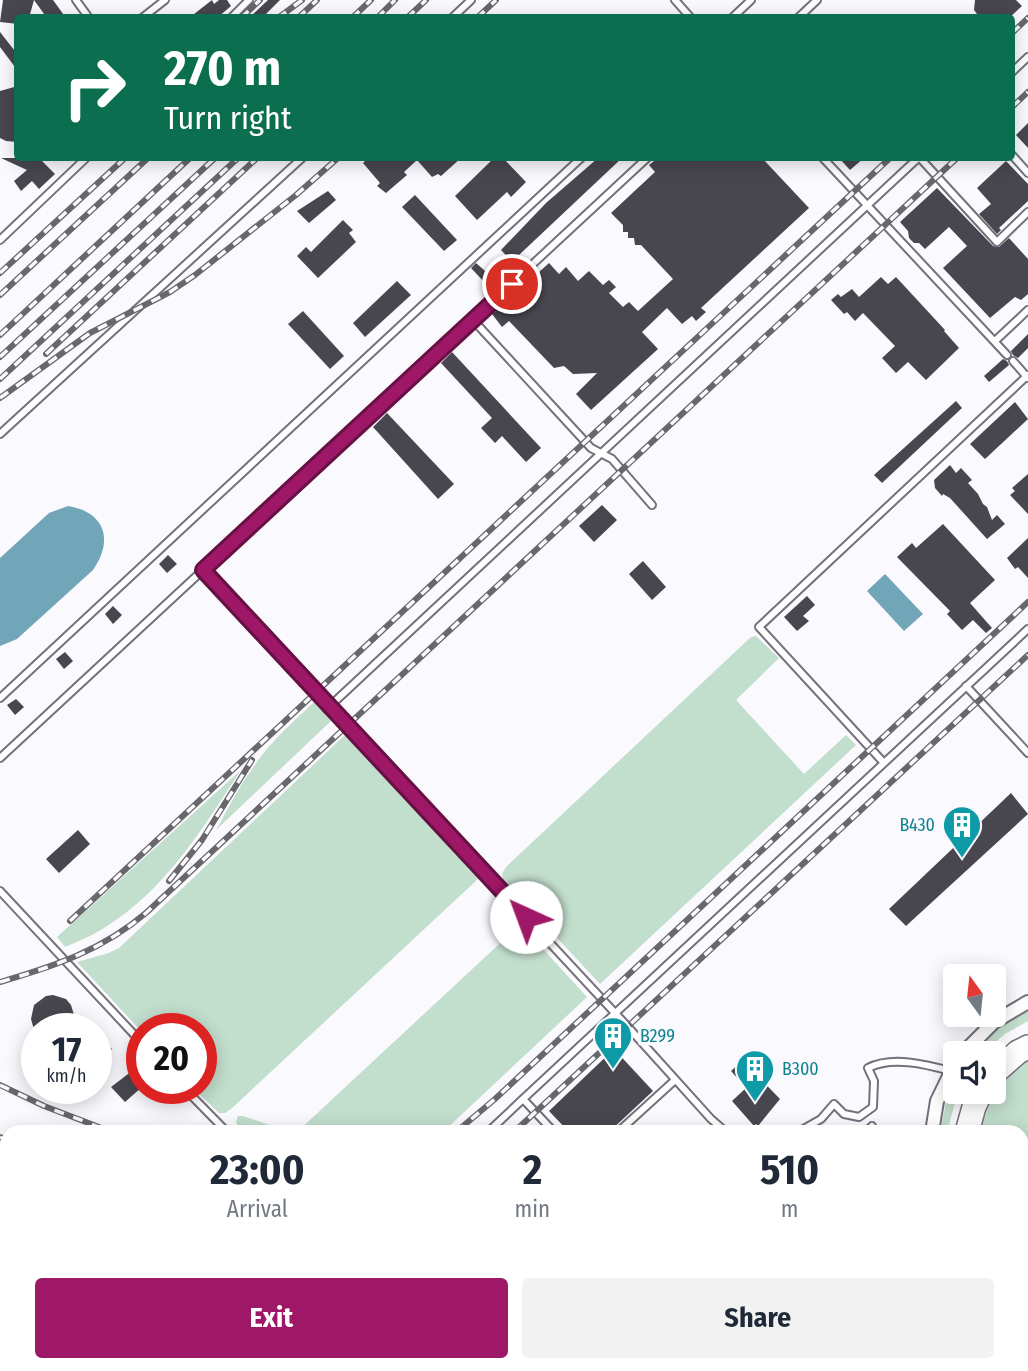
<!DOCTYPE html>
<html lang="en">
<head>
<meta charset="utf-8">
<style>
	body { margin:0; font-family:"Fira Sans Condensed",sans-serif; background:#f2f2f3; color:#1f2937; height:100vh; display:flex; flex-direction:column; font-size:26px; white-space:nowrap }
	* { box-sizing:border-box; margin:0 }
	p { font-size:23px; color:#747a83 }
	.icon { flex:none; width:38px; height:38px; fill:none; stroke:currentColor; stroke-width:2; stroke-linecap:round; stroke-linejoin:round }
	.map { position:relative; flex:1; overflow:hidden }
	.details { position:absolute; left:0px; top:1125px; width:1029px; height:247px; display:flex; flex-direction:column; background:#fff; border-radius:21px 21px 0 0; box-shadow:0 4px 18px #0003 }
	.details>* { flex:none }
	.banner { position:absolute; left:14px; top:14px; width:1001px; height:147px; border-radius:7px; box-shadow:0 4px 18px #0003; background:#0b6e4f; color:#fff; overflow:hidden }
	.needle { width:46px; rotate:345deg }
	.buttons { position:absolute; left:943px; top:964px; display:grid; gap:14px }
	.buttons a { display:grid; place-items:center; width:63px; height:63px; border-radius:7px; background:#fff; box-shadow:0 4px 18px #0003; font-size:35px }
	.speed { position:absolute; left:21px; top:1013px; display:flex; gap:14px; font-size:35px; font-weight:700; text-align:center }
	.speed>* { display:grid; place-content:center; width:91px; height:91px; border-radius:50%; background:#fff; box-shadow:0 4px 18px #0003; line-height:1 }
	.speed small { font-size:18px; font-weight:400 }
	.speed .limit { border:10px solid #d22; background:#fff; color:#111 }
	.pin { position:absolute; display:grid; place-items:center; width:60px; height:60px; color:#fff; margin:-30px; border:4px solid #fff; border-radius:50%; box-shadow:0 2px 7px #0007 }
	.me { position:absolute; width:77px; margin:-38px; rotate:317deg; stroke-linejoin:round; filter:drop-shadow(0 0 5px #0008) }
	.turn { display:flex; align-items:center; gap:24px; height:147px; padding:0 35px; font-size:32px }
	.turn .icon { width:91px; height:91px; stroke-width:2.5 }
	.turn b { display:block; font-size:49px; line-height:60px }
	.eta { display:flex; justify-content:space-evenly; align-items:center; height:119px; text-align:center }
	.eta b { font-size:42px; font-weight:700; line-height:49px }
	.button { display:flex; gap:14px; margin-top:auto; padding:14px 35px }
	.button a { flex:1; height:80px; border-radius:7px; background:#9f1867; color:#fff; font-size:28px; font-weight:700; line-height:80px; text-align:center }
	.button a+a { background:#f2f2f3; color:#1f2937 }
	.map>svg:first-child { display:block }
</style>
</head>
<body>
<div class="map">
<svg width="1028" height="1371" viewBox="0 0 1028 1371">
	<rect width="100%" height="100%" fill="#faf9fd"/>
	<!-- green -->
	<path fill="#c2decd" d="M756 636 779 658 736 700 804 774 846 735 856 745 600 984 503 880 502 874 506 867 751 637Z
		M315 701 331 721 216 830C228 809 238 788 252 769 269 743 292 723 315 701Z
		M346 734 478 879 231 1109 225 1113H219L194 1089 201 1088V1029H142V1032L77 962 109 953 119 948Z
		M241 770C202 829 166 890 104 928 92 936 78 941 65 947L57 937Z
		M508 911 587 997 443 1132H297L510 934 498 921Z
		M1028 1010V1021L1005 1034 982 1053 971 1054 996 1028Z
		M1028 1061V1220H1022V1132H981C986 1106 1003 1074 1028 1061Z
		M955 1079 956 1092H958L947 1132H940L946 1102Z
		M238 1116H243L290 1132H241L236 1122Z
		M0 1145 7 1148V1176L0 1173Z
		M1028 1259V1371H983V1365H1022V1260Z
		M0 1271 7 1273V1365H246L261 1371H0Z
		M328 1365H365L381 1371H344Z
		M399 1365H436L453 1371H415Z
		M509 1365H797L782 1371H525Z
		M908 1365H942L939 1371H913Z"/>
	<!-- water -->
	<path fill="#71a5b8" d="M68 506C105 512 114 540 93 570L17 639 0 646V558L49 513Z
		M885 574 923 614 904 631 867 591Z"/>
	<!-- building -->
	<path fill="#48464f" d="M3 0H53L66 18H47L34 0 29 18H18V24L0 22Z
		M212 0 214 4 219 0H227L231 6 217 18H189Z
		M268 0H280L262 18H249Z
		M975 0H1016L1022 6 1009 18H980L974 10Z
		M0 32 18 55V71L0 47Z
		M18 86V142L6 141 0 138V91Z
		M1028 123V148L1016 135Z
		M1 158H39L55 174 39 189 32 181 21 191 14 181 27 170Z
		M368 158H461L441 176 438 174 432 177 417 160 404 172 407 175 386 193 377 186 380 183 363 163Z
		M494 158H503L526 182 511 197 507 192 477 220 455 196Z
		M598 158H622L519 255 526 262 519 269 501 250 546 203Z
		M658 158H762L809 208 701 308 706 312 696 321 692 316 682 324 667 308 642 332 658 349 591 410 576 394 597 373 573 374 564 366 554 368 509 321 502 327 492 314 496 311 494 308 534 271 537 274 549 263 559 274 566 267 578 281 589 271 603 285 609 280 616 287 609 293 623 307 629 302 638 311 673 279 641 245H635L634 238H628V232H623V225L611 213 655 172 649 165Z
		M839 158H864L850 170Z
		M1006 161 1028 184V201L999 228 1001 230 997 234 979 214 991 204 977 188Z
		M937 188 993 246 999 247 1009 238 1028 259V294L1021 300 1015 297 990 318 943 268 967 246 949 227 925 249 919 243H914L909 238 908 231 900 222Z
		M328 191 336 200 309 223 297 211Z
		M415 195 457 240 444 251 402 207Z
		M343 220 353 230 349 233 356 242 318 278 297 256 306 247 311 252Z
		M476 263 493 278 486 284 471 268Z
		M881 277 888 284 896 277 945 330 944 331 959 348 926 380 908 362 896 373 882 358 895 346 863 313 855 321 847 312 844 314 831 300 838 294 841 297 852 289 859 297Z
		M397 281 411 295 365 337 353 323Z
		M303 311 344 356 330 369 288 324Z
		M1028 334V348L1018 358 1013 355 1011 351Z
		M452 352 541 448 526 462 502 436 495 443 481 428 492 418 441 363Z
		M1003 359 1007 361 1009 365 989 382 984 376Z
		M956 401 962 408 882 483 874 475Z
		M1015 402 1028 419 985 459 970 444Z
		M387 413 454 484 438 499 373 427Z
		M950 465 956 473 961 468 972 480 968 483 978 494 983 504 987 507 992 520 997 515 1005 524 987 539 950 498 943 494 942 496 935 488 934 480Z
		M1028 474V514L1010 495 1015 491 1012 488Z
		M602 505 617 520 594 542 579 526Z
		M943 524 995 580 970 603 992 628 986 633 973 620 962 630 947 614 950 611 897 557 912 543 916 548Z
		M1028 538V578L1018 567 1015 569 1007 558Z
		M168 555 177 564 167 573 159 564Z
		M643 561 666 587 652 600 629 574Z
		M807 596 815 605 803 616 809 621 797 631 784 617Z
		M113 606 122 615 113 624 105 614Z
		M65 652 73 661 64 669 56 659Z
		M16 699 24 707 15 715 7 705Z
		M1011 793 1028 814 906 926 889 909Z
		M78 830 90 844 59 873 46 859Z
		M53 995 66 999 71 1005 75 1018 71 1029H35L33 1026 31 1019 34 1005 46 996Z
		M96 1032 112 1049 96 1063Z
		M614 1049 653 1091 609 1132H569L549 1111Z
		M746 1057 753 1064 750 1068 780 1099 758 1126 756 1124 754 1126 732 1101 746 1088 731 1071Z
		M132 1071 142 1082V1087L125 1102 111 1087Z"/>
	<g fill="none" stroke-linecap="round" stroke-linejoin="round">
		<!-- lane casing -->
		<g stroke="#73717b" stroke-width="10">
			<path id="lane" d="M76 0 89 18
				M675 0 691 18
				M142 18 165 0
				M231 18 249 0
				M452 18 471 0
				M732 18 751 0
				M798 18 817 0
				M1012 72 1028 57
				M1012 155 1028 173
				M823 158 1007 355
				M920 158 997 242 1028 212
				M0 240 86 158
				M473 320 591 448 612 459 652 505
				M995 341 1028 310
				M1013 361 1028 378
				M0 434 302 158
				M203 570 647 158
				M966 686 1028 753
				M0 698 581 158
				M330 706 918 158
				M0 758 203 570 628 1027 711 1119 726 1132
				M884 763 759 627 1028 375
				M0 891 142 1043
				M184 1088 227 1132
				M523 1099 1028 629
				M488 1132 523 1099 554 1132
				M618 1132 675 1080
				M798 1132 821 1119 834 1104 844 1114 859 1117 873 1107 874 1081 868 1068C892 1056 925 1064 950 1071
				M866 1132 872 1126
				M0 1220 7 1223
				M380 1365 397 1371"/>
		</g>
		<!-- street casing -->
		<g stroke="#73717b" stroke-width="16">
			<path id="street" d="M962 1054 994 1022 1028 1002
				M932 1132 937 1101 956 1062
				M800 1371 823 1365
				M834 1371 861 1365"/>
		</g>
		<!-- primary casing -->
		<g stroke="#73717b" stroke-width="23">
			<path id="primary" d="M0 1193 7 1195
				M0 1249 7 1251
				M309 1365 325 1371
				M461 1365 477 1371"/>
		</g>
		<!-- highway casing -->
		<g stroke="#73717b" stroke-width="26">
			<path id="highway" d="M994 1073 1018 1052 1028 1047
				M967 1132 974 1107 981 1092
				M863 1371 873 1365
				M952 1371 954 1365"/>
		</g>
		<!-- path -->
		<path stroke="#9b9a9e" stroke-width="2" stroke-dasharray="7 3.5" stroke-linecap="butt" d="M0 1156 7 1159
			M0 1268 7 1270
			M0 1361 7 1364
			M17 1365 48 1369 86 1368
			M255 1365 271 1371
			M626 1365 632 1371"/>
		<!-- lane -->
		<use href="#lane" stroke="#fff" stroke-width="6"/>
		<!-- street -->
		<use href="#street" stroke="#fff" stroke-width="12"/>
		<!-- primary -->
		<use href="#primary" stroke="#fff" stroke-width="19"/>
		<!-- highway -->
		<use href="#highway" stroke="#fff" stroke-width="23"/>
		<!-- rail casing -->
		<g stroke="#68676b" stroke-width="6">
			<path id="rail" d="M241 18 260 0
				M278 18 302 0
				M298 18 317 0
				M352 18 371 0
				M377 18 395 0
				M407 18 426 0
				M477 18 496 0
				M1012 33 1028 18
				M1012 107 1028 92
				M0 273 125 158
				M0 295 148 158
				M0 335 190 158
				M46 354 257 158
				M0 357 215 158
				M0 379 238 158
				M0 398 90 333 170 292 195 275 296 195 338 158
				M169 881 202 840 252 760
				M70 921 890 158
				M0 982C55 966 103 950 147 912L957 158
				M0 1085 44 1106 112 1132
				M456 1132 495 1099 1028 602
				M514 1132 1028 655
				M0 1137 7 1140
				M1022 1235H1028"/>
		</g>
		<!-- rail -->
		<use href="#rail" stroke="#faf9fd" stroke-width="3.5" stroke-dasharray="10" stroke-linecap="butt"/>
	</g>
	<g fill="none" stroke-linecap="round" stroke-linejoin="round">
		<!-- route casing -->
		<g stroke="#671043" stroke-width="18">
			<path id="route" d="M512 284 203 570 526 917"/>
		</g>
		<!-- route -->
		<use href="#route" stroke="#9f1867" stroke-width="12"/>
	</g>
	<!-- icons -->
	<defs>
		<g id="building-pin" transform="scale(2.0125)"><path d="M0 17L-7.5 6A9.5 9.5 0 1 1 7.5 6Z" fill="#0f9aa8" stroke="#faf9fd"/><path d="M-4-6H4V6H1V3H-1V6H-4ZM-2.5-4.3h1.7v1.8h-1.7ZM.8-4.3h1.7v1.8H.8ZM-2.5-1h1.7V.8h-1.7ZM.8-1h1.7V.8H.8Z" fill="#fff"/></g>
	</defs>
	<g fill-rule="evenodd">
		<use href="#building-pin" x="962" y="825"/>
		<use href="#building-pin" x="613" y="1036"/>
		<use href="#building-pin" x="755" y="1069"/>
	</g>
	<g text-anchor="middle" stroke-width="7" stroke-linejoin="round" paint-order="stroke">
		<!-- culture labels -->
		<g font-size="18" fill="#0d838f" stroke="#faf9fd" text-anchor="start">
			<text x="935" y="831" text-anchor="end">B430</text>
			<text x="640" y="1042">B299</text>
			<text x="782" y="1075">B300</text>
		</g>
	</g>
</svg>
<div class="buttons">
<a><svg class="needle" viewBox="-14 -14 28 28"><path d="M0-13l5 13h-10z" fill="#e53935"/><path d="M0 13l5-13h-10z" fill="#747a83"/></svg></a>
<a><svg class="icon" aria-label="sound" viewBox="0 0 24 24"><path d="M4 9h4l5-4v14l-5-4H4zM17 9q2 3 0 6"/></svg></a>
</div>
<div class="speed"><div>17<small>km/h</small></div><div class="limit">20</div></div>
<div class="pin" style="left:512px;top:284px;background:#d93025"><svg class="icon" aria-label="arrive" viewBox="0 0 24 24"><path d="M6 21V4h12l-3 4 3 4H6"/></svg></div>
<svg class="me" style="left:526px;top:917px" viewBox="-20 -20 40 40"><circle r="19" fill="#fff"/><path d="M0-13L10 11 0 6-10 11z" fill="#9f1867"/></svg>
<div class="banner">
<div class="turn"><svg class="icon" aria-label="right" viewBox="0 0 24 24"><path d="M7 20v-9h11M14 6l5 5-5 5"/></svg><div><b>270 m</b>Turn right</div></div>
</div>
<section class="details">
<div class="eta">
<div><b>23:00</b><p>Arrival</p></div>
<div><b>2</b><p>min</p></div>
<div><b>510</b><p>m</p></div>
</div>
<div class="button"><a>Exit</a><a>Share</a></div>
</section>
</div>
</body>
</html>
